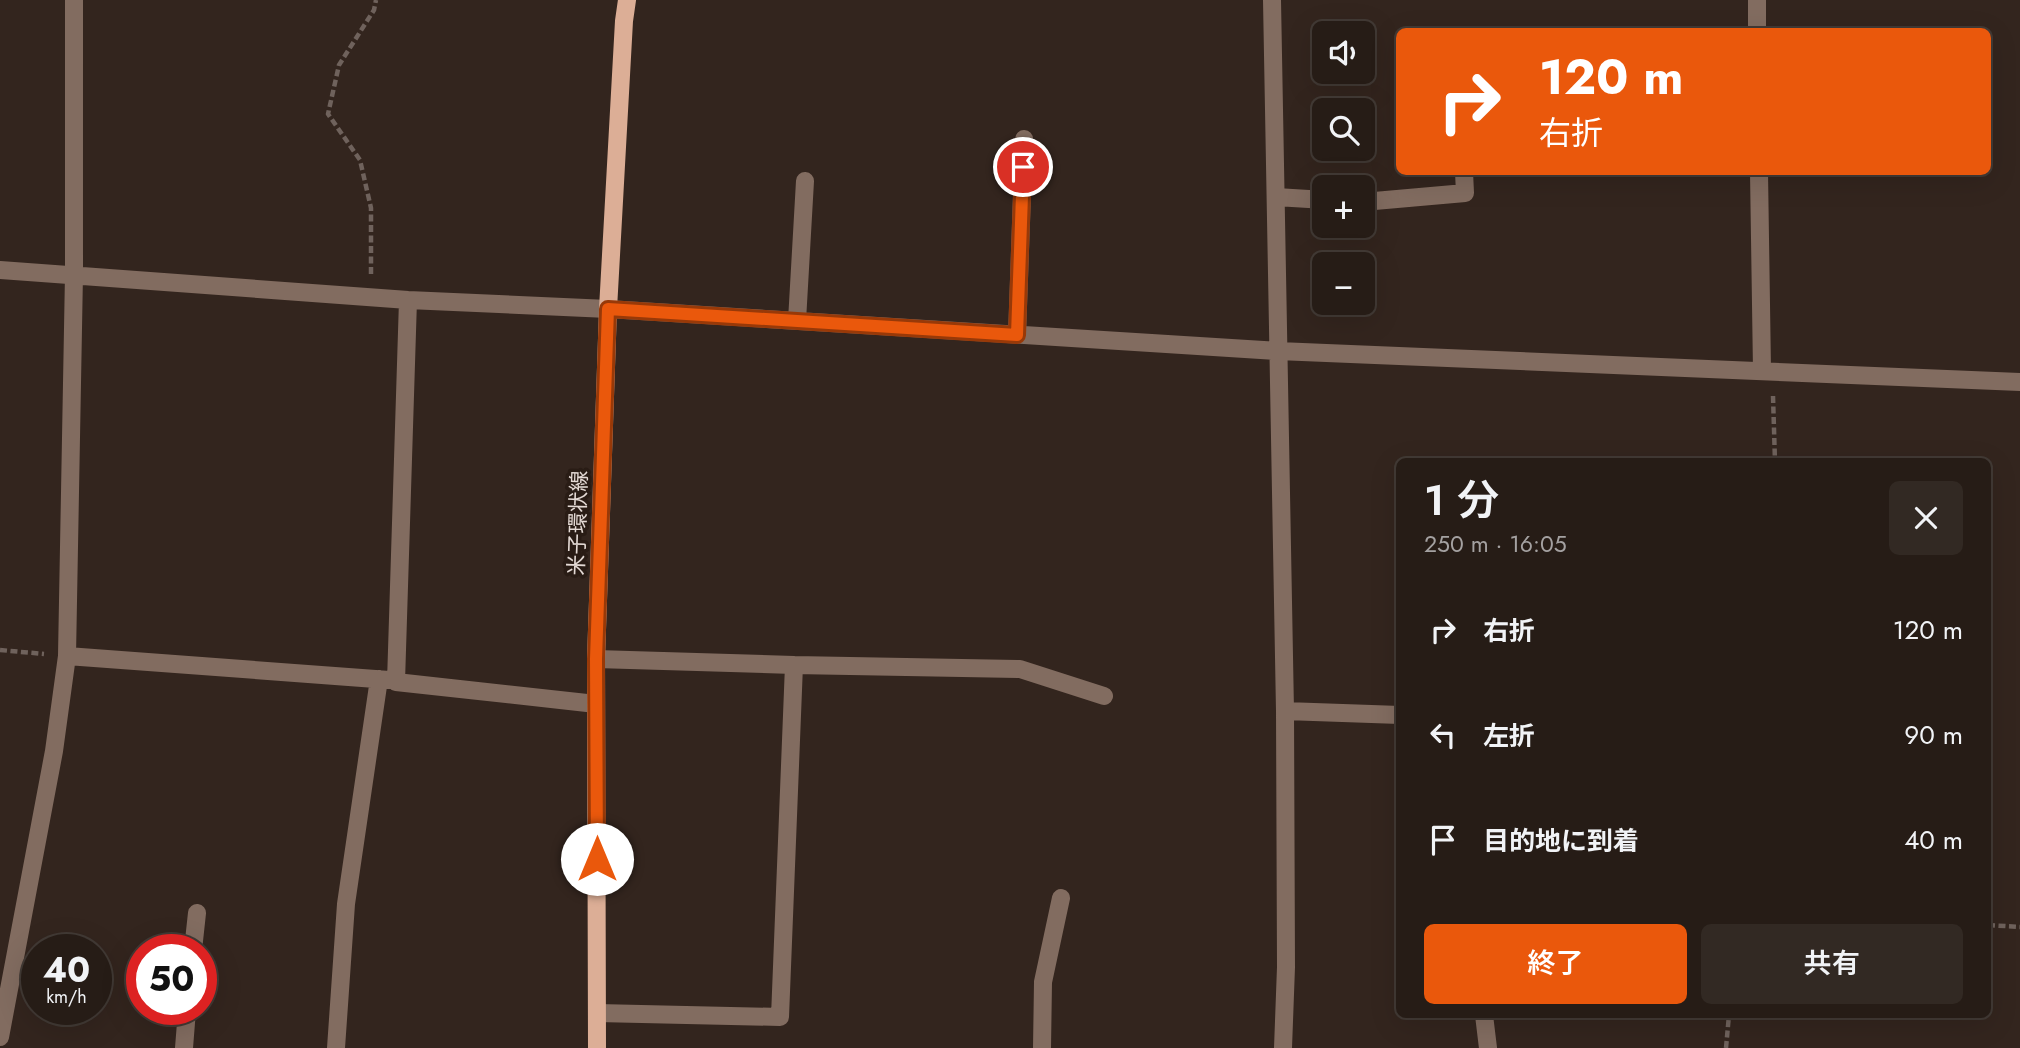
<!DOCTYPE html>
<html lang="ja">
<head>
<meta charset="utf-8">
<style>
	body { margin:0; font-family:Jost,"Noto Sans JP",sans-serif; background:#322923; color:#f1f3f6; height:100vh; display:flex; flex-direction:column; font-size:26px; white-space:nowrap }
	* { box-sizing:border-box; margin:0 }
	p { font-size:23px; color:#a4a1a1 }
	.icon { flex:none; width:38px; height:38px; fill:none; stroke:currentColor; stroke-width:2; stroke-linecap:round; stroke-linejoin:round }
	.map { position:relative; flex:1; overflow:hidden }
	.drawer { position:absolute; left:1396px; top:458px; width:595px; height:560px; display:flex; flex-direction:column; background:#261c16; border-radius:10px; box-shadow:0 7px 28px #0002,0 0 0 2px #423a35 }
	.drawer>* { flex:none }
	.hud { position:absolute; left:1396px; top:28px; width:595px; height:147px; border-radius:10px; box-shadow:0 7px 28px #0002,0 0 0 2px #423a35; background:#ea580c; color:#fff; overflow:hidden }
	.tools { position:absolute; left:1312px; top:21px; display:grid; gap:14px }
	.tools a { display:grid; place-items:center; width:63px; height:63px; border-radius:10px; background:#261c16; box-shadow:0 7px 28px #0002,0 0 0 2px #423a35; font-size:35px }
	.speed { position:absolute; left:21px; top:934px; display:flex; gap:14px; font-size:35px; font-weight:700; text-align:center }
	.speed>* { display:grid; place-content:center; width:91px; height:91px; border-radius:50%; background:#261c16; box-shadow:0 7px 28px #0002,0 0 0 2px #423a35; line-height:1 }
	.speed small { font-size:18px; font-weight:400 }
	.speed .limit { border:10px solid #d22; background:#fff; color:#111 }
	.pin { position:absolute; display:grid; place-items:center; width:60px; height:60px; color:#fff; margin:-30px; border:4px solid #fff; border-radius:50%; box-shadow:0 2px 7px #0007 }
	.me { position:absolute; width:77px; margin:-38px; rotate:0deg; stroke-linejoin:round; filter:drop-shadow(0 0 5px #0008) }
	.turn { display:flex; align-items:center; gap:24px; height:147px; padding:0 28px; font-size:32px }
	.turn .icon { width:91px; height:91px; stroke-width:2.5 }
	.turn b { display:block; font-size:49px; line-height:60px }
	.round { display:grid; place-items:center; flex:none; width:74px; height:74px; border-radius:10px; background:#322923 }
	.overview { display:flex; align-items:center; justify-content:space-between; height:119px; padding:0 28px }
	h1 { font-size:42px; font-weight:600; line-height:52px }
	.action { display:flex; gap:14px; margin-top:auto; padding:14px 28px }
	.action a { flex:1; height:80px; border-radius:10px; background:#ea580c; color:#fff; font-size:28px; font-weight:600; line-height:80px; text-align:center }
	.action a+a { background:#322923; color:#f1f3f6 }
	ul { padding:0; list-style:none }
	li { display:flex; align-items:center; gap:21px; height:105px; padding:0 28px }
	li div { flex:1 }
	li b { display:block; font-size:26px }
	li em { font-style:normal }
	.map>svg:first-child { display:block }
</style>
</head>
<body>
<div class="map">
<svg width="2020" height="1048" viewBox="0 0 2020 1048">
	<rect width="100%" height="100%" fill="#33251e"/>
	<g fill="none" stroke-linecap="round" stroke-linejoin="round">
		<!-- path -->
		<path stroke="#6f625c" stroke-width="4.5" stroke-dasharray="7 3.5" stroke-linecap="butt" d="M371 274V208L360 160 328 114 339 65 374 10 376 0
			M1773 396 1775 462
			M0 650 44 654
			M1988 925 2020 927
			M1726 1048 1729 1015"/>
		<!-- minor -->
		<path stroke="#826c60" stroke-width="18" d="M1272 0 1285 711 1286 967 1283 1048
			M1757 0V32
			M1759 172 1762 370
			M1276 197 1325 200
			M1363 202 1465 193 1464 172
			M0 270 408 300 608 309 1278 351 2020 382
			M408 300 396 682 596 704
			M797 321 805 181
			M1017 335 1024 139
			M67 656 389 680
			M596 659 794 665
			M1285 711 1400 715
			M193 950 197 913
			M597 1013 780 1017 794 665 1020 669 1104 696
			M1484 1015 1488 1048
			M0 1037 54 751 67 656 74 274V0
			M184 1048 187 1010
			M336 1048 346 904 379 679
			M1042 1048 1043 982 1061 898"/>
		<!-- major -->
		<path stroke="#dcae96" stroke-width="18" d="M597 1048 596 659 608 309 624 21 627 0"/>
	</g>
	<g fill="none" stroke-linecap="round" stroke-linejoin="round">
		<!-- route casing -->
		<g stroke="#983908" stroke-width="18">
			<path id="route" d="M597 859 596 659 608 309 1017 335 1023 167"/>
		</g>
		<!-- route -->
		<use href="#route" stroke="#ea580c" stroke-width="12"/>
	</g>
	<g text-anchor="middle" stroke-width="7" stroke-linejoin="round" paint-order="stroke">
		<!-- street labels -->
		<g font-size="21" fill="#e4dad5" stroke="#291c15">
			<text transform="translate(578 523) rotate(-88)" y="7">米子環状線</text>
		</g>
	</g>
</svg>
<div class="tools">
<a><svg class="icon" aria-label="sound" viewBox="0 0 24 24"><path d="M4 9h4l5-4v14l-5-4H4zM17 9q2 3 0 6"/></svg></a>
<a><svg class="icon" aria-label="search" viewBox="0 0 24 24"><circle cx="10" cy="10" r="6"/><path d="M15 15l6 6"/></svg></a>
<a>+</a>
<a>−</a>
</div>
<div class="speed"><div>40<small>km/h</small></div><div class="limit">50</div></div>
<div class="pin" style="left:1023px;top:167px;background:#d93025"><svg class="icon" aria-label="arrive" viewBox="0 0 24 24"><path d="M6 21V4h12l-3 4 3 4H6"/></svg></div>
<svg class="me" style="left:597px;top:859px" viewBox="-20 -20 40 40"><circle r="19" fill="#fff"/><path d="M0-13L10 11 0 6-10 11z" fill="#ea580c"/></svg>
<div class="hud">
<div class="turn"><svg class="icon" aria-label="right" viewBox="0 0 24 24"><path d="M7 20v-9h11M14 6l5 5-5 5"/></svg><div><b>120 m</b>右折</div></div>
</div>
<section class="drawer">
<div class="overview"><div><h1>1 分</h1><p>250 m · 16:05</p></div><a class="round"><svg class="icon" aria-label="close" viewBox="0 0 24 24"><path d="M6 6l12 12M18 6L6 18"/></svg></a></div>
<ul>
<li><svg class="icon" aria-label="right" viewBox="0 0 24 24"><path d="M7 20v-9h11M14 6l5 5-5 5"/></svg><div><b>右折</b></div><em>120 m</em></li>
<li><svg class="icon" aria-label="left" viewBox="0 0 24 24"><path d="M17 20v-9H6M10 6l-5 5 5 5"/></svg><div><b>左折</b></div><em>90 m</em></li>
<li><svg class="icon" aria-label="arrive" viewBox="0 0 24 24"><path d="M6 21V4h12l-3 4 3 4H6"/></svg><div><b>目的地に到着</b></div><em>40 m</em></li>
</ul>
<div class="action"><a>終了</a><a>共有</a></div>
</section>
</div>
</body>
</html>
